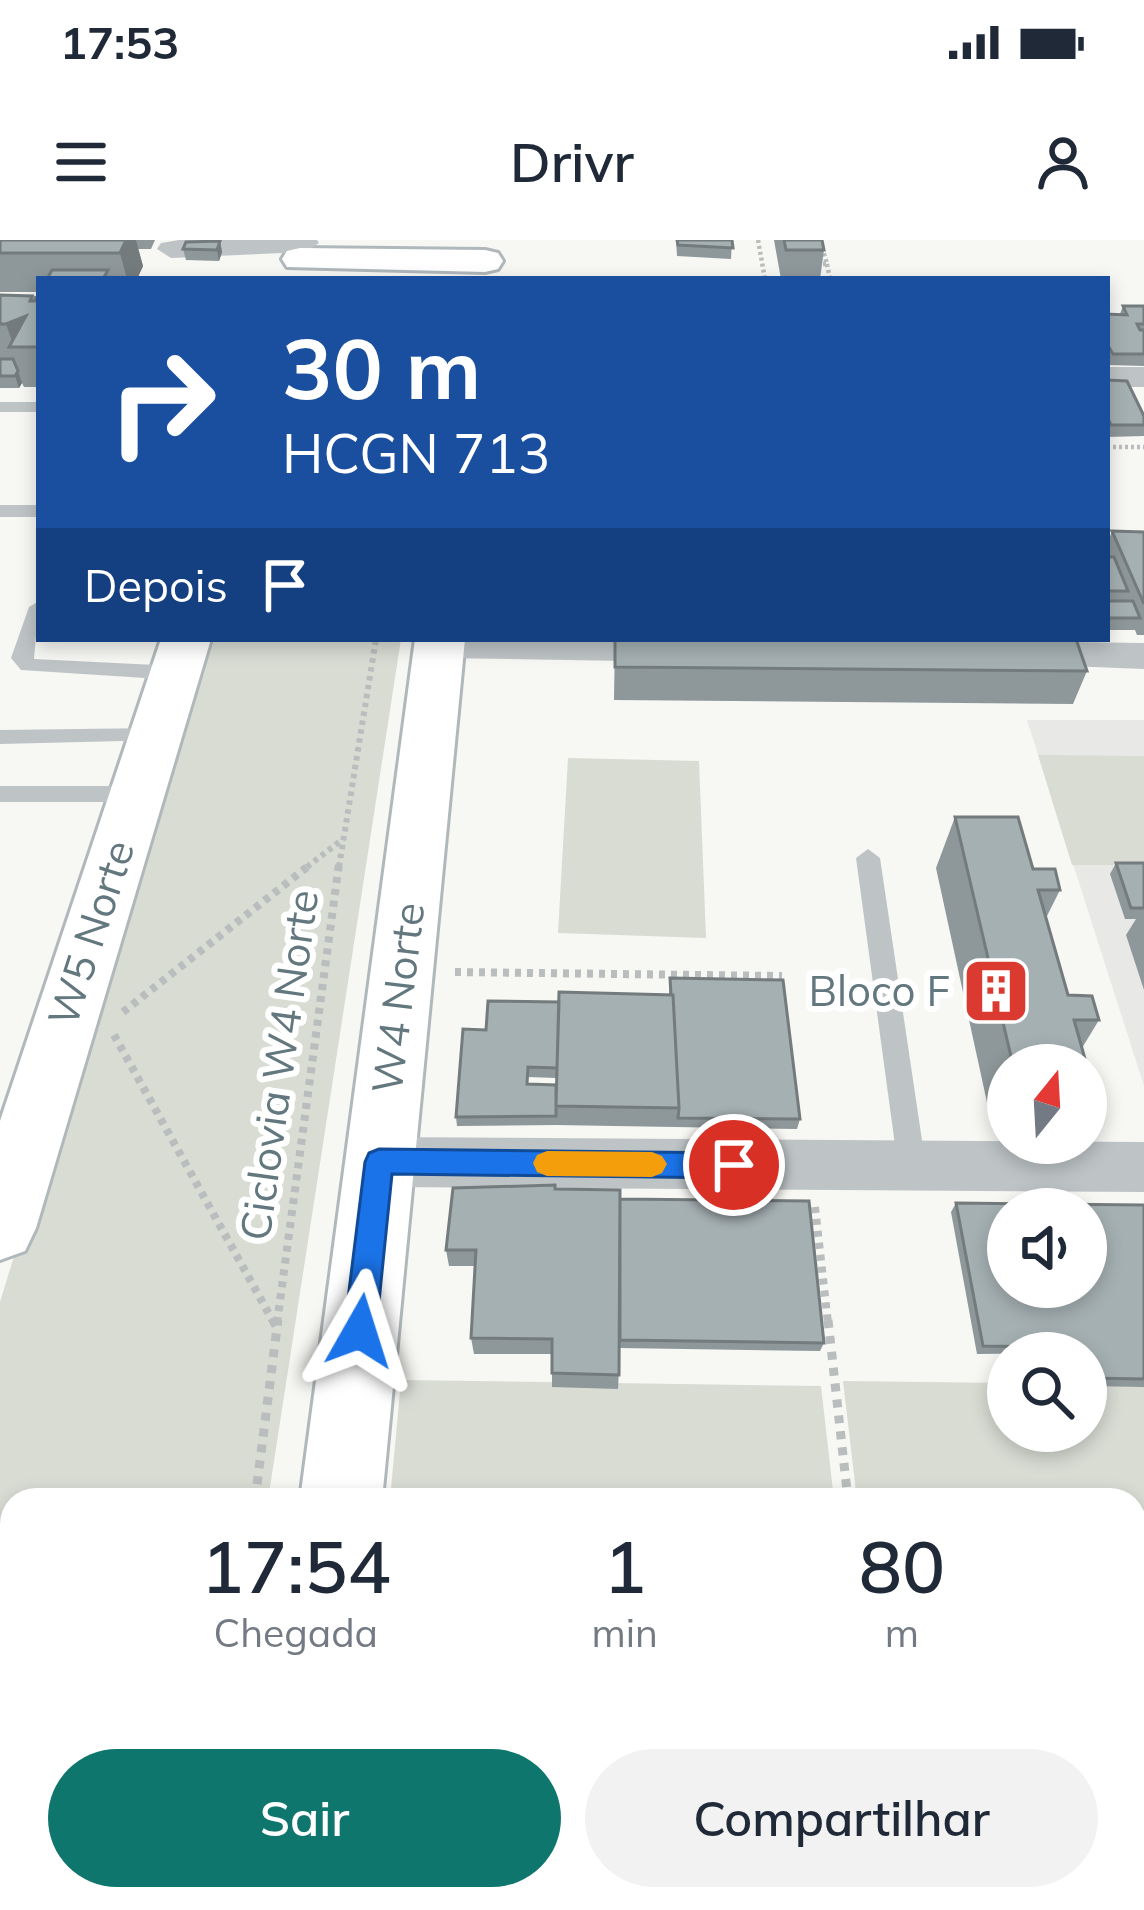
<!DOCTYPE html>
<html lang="pt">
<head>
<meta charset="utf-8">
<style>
	body { margin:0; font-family:Mulish,sans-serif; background:#f2f2f3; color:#1f2937; height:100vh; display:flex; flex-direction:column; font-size:45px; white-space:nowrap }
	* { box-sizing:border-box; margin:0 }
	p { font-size:39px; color:#747a83 }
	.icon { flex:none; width:66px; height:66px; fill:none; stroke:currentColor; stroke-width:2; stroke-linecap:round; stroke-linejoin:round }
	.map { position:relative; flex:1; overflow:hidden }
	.sheet { position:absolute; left:0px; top:1248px; width:1146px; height:423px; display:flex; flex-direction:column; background:#fff; border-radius:36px 36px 0 0; box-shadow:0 6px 18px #0003 }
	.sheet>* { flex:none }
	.top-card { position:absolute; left:36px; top:36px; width:1074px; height:366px; border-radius:0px; box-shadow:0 6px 18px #0003; background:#1a4fa0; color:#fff; overflow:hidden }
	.needle { width:78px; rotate:18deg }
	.tools { position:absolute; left:987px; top:804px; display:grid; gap:24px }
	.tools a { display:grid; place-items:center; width:120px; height:120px; border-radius:50%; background:#fff; box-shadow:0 6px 18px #0003; font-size:60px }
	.pin { position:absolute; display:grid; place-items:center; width:102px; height:102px; color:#fff; margin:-51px; border:6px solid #fff; border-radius:50%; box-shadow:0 3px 12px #0007 }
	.me { position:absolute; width:132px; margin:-66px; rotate:6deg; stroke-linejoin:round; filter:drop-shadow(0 0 9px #0008) }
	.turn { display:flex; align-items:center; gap:42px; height:252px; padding:0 48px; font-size:54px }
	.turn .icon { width:156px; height:156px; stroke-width:2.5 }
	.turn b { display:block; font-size:84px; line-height:102px }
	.then { display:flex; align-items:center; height:114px; padding:0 48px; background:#0003; gap:24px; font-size:45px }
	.eta { display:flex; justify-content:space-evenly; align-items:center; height:204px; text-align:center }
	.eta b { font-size:72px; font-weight:600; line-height:84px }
	.button { display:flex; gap:24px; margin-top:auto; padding:24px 48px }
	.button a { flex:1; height:138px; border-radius:72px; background:#0f766e; color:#fff; font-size:48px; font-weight:600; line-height:138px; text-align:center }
	.button a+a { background:#f2f2f3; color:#1f2937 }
	.status { display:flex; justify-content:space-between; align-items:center; height:84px; padding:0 60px; background:#fff; direction:ltr }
	.status svg { height:33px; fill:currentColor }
	header { display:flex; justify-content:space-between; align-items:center; height:156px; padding:0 48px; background:#fff; font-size:54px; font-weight:600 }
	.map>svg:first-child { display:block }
</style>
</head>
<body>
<div class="status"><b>17:53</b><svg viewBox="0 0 49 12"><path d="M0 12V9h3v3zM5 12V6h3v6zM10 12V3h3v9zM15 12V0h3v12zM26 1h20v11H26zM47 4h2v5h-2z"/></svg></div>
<header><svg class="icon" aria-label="menu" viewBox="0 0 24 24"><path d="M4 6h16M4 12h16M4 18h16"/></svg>Drivr<svg class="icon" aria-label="person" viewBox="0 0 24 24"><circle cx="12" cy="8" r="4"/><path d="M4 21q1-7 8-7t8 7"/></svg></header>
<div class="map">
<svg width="1144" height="1670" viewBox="0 0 1144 1670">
	<rect width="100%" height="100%" fill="#f7f7f4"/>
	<!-- built -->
	<path fill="#e8e8e7" d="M1027 480H1144V846Z"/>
	<!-- green -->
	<path fill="#d8dcd3" d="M202 399H401L268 1260H12V1659H207L205 1670H0V1062Z
		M1038 515 1144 516V625H1072Z
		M568 518 699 521 706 698 558 693Z
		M401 1140 821 1146 834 1260H390Z
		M843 1141 1008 1143V1191H1086V1144L1144 1145V1270H1134V1260H857Z"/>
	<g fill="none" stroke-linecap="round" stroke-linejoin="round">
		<!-- secondary casing -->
		<g stroke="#b1b8bb" stroke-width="6">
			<path id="secondary" d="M300 8 485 10 498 13 503 21 498 29 485 32 287 27 282 19 287 11Z
				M161 399H211L36 988 25 1011 0 1020V881Z
				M415 399H465L382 1260H300Z
				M237 1659H333L332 1670H234Z"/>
		</g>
		<!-- path-far3 -->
		<path stroke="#b9bdbe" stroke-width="4.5" stroke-dasharray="3 3" stroke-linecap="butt" d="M758 0 765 39
			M817 24H827L820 0
			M827 24 830 39
			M1107 207H1144"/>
		<!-- path-far2 -->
		<path stroke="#b9bdbe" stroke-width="6" stroke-dasharray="4.5 4.5" stroke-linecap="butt" d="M307 627 343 599
			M339 627 376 399"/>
		<!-- path-far1 -->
		<path stroke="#b9bdbe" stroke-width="8" stroke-dasharray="6 6" stroke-linecap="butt" d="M455 732 782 736
			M123 772 311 624
			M114 795 274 1083
			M815 967 828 1083
			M277 1083 339 624"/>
		<!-- path -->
		<path stroke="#b9bdbe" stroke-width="9" stroke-dasharray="8 8" stroke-linecap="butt" d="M273 1080 276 1086
			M828 1080 848 1260
			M255 1260 278 1080
			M142 1670 146 1659"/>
		<!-- service -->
		<path fill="#bec4c6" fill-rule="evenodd" d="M0 162H39V172H0Z
			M0 265H39V277H0Z
			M39 361 34 419 176 426 186 433 176 440 21 430 11 418 29 367Z
			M157 488 168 495 165 500 0 504V490Z
			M0 546H136L147 554 136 562H0Z
			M868 609 880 618 926 927 922 936 912 939 902 936 898 927 856 618Z"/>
		<!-- minor -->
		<path fill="#bec4c6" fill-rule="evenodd" d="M179 0H317L319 3 305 12 171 18 157 9 161 3Z
			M1107 127H1144V147H1107Z
			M424 399H700L710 409 703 418 689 422 440 418 426 414 420 405Z
			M1006 401 1144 403V429L991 423 985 414 991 405Z
			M379 897 1144 902V952L379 947 359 939 351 922 359 905Z"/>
		<!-- tertiary -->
		<path fill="#bec4c6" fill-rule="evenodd" d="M1134 1358 1144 1359V1447L1134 1446Z
			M407 1659H503L504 1670H406Z
			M747 1659H843L845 1670H747Z"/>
		<!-- secondary -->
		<use href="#secondary" fill="#fff" fill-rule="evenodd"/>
	</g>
	<!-- wall -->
	<path fill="#8e979a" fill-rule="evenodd" d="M0 0H155L151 9H138L143 26 137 39H39V52H0Z
		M676 0H732L731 19 677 16Z
		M774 0H822L824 10 820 39H781Z
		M220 1 222 12 219 21 186 20 183 9Z
		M39 53V147H24L22 143 19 148H0V55L37 56Z
		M1123 66H1144V126L1109 125 1107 121V74H1120Z
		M1107 140 1144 176V196L1107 197Z
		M1112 291 1144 292V395H1137L1135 390H1107V305Z
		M615 399 1087 431 1073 464 614 460Z
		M955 577 1060 650 1046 678 1068 755 1099 780 1082 808 1093 847 1086 857V825H1008V891L993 890 936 628Z
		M1116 623H1144V750L1126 695 1136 679H1125L1110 634Z
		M670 738 800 879 797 889 556 885 457 886 456 877 486 790 559 762 669 755ZM528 837 556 838V845L528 844Z
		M555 949 620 959 824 1103 820 1111 620 1108 618 1149 552 1147V1114H474L471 1098 476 1026H449L446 1010Z
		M956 963 1144 965V1147L1086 1146V1113L977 1114 951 972Z"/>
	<!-- shaded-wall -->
	<path fill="#747b7d" d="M126 0H136L143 26 137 39H127L120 13Z
		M220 1 222 12 219 21 217 10Z
		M26 76 14 107 6 84Z
		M18 131 22 143 19 148 15 136Z"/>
	<!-- building -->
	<path fill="#a5b0b3" stroke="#747b7d" stroke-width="3" fill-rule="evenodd" d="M0 0H126L120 13H0Z
		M677 0H732L733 8 678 5Z
		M784 0H822L824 10H786Z
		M220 1 217 10 183 9 186 2Z
		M52 30H108L103 39H47Z
		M39 53V107H9L26 76 6 84H0V55L32 56 30 61H35Z
		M1123 66H1144V84H1137L1140 90H1144V114H1113L1107 104V74L1127 75Z
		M0 119H13L18 131 15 136H0Z
		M1107 140 1127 141 1144 176V185H1111L1107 176Z
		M1112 291 1144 292V364Z
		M1107 317H1114L1128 351H1107Z
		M1107 356 1109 361H1133L1140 378H1107Z
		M615 399H1076L1087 431 615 427Z
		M955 577H1018L1033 629H1055L1060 650H1038L1068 755 1092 756 1099 780H1074L1093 847H1086V825H1013Z
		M1116 623H1144V668H1131Z
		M670 738 783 740 800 879 678 878 679 868 673 755H671Z
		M559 752 673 755 679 868 556 866Z
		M488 761 559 762 557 828 528 827 527 844 556 845V876L456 877 463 789 486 790Z
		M555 945V949L620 950 619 1135 552 1133V1099L471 1098 476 1010H446L453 948Z
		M620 959 809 961 824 1103 620 1100Z
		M956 963 1144 965V1139L1086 1138V1113H1054L1052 1107 983 1106ZM1008 969H1086V1047H1008Z
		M1134 1491H1144V1650H1134Z
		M595 1659H725L726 1670H595Z"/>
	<!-- route -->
	<path fill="#1a73e8" stroke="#114b97" stroke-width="3" d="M379 909 734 913 744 916 748 925 744 934 734 938 392 934 376 1091 371 1102 360 1106 349 1102 344 1091 365 922 369 913Z"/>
	<!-- slow -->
	<path fill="#f59e0b" d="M547 911 652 912 662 916 667 924 662 933 652 937 547 936 537 932 533 923 537 915Z"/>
	<!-- icons -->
	<defs>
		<g id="building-square" transform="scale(3.45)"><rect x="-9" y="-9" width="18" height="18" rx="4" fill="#db3a30" stroke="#fff"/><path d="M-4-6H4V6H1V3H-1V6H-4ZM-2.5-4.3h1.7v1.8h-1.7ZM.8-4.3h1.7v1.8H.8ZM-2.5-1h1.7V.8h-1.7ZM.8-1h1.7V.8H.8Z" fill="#fff"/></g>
	</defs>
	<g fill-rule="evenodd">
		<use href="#building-square" x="996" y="751"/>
	</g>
	<g text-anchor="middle" stroke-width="12" stroke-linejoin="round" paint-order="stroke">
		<!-- street labels -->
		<g font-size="42" fill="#63777e" stroke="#fff">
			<text transform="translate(91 693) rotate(-72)" y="15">W5 Norte</text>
			<text transform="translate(398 758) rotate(-83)" y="15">W4 Norte</text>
			<text transform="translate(279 825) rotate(-82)" y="15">Ciclovia W4 Norte</text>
		</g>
		<!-- poi labels -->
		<g font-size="42" fill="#63777e" stroke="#fff" text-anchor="end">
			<text x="950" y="766">Bloco F</text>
		</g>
	</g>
</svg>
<div class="tools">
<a><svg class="needle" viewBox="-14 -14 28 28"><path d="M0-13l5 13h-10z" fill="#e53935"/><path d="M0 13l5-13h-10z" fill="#747a83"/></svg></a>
<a><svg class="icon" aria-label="sound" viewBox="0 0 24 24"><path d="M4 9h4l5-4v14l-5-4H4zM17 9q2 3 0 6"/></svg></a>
<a><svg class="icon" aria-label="search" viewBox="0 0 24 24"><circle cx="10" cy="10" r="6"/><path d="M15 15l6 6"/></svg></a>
</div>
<div class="pin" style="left:734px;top:925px;background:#d93025"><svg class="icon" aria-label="arrive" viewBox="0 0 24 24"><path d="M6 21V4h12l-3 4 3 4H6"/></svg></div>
<svg class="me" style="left:360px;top:1091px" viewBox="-20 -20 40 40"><path d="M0-17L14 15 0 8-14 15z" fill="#1a73e8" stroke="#fff" stroke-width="4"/></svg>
<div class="top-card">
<div class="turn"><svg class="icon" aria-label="right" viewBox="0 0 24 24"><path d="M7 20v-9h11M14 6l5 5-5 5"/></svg><div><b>30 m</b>HCGN 713</div></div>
<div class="then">Depois<svg class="icon" aria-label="arrive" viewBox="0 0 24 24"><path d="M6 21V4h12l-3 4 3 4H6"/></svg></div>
</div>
<section class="sheet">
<div class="eta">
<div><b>17:54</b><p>Chegada</p></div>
<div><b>1</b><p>min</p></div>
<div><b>80</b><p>m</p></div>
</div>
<div class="button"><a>Sair</a><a>Compartilhar</a></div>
</section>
</div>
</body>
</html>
